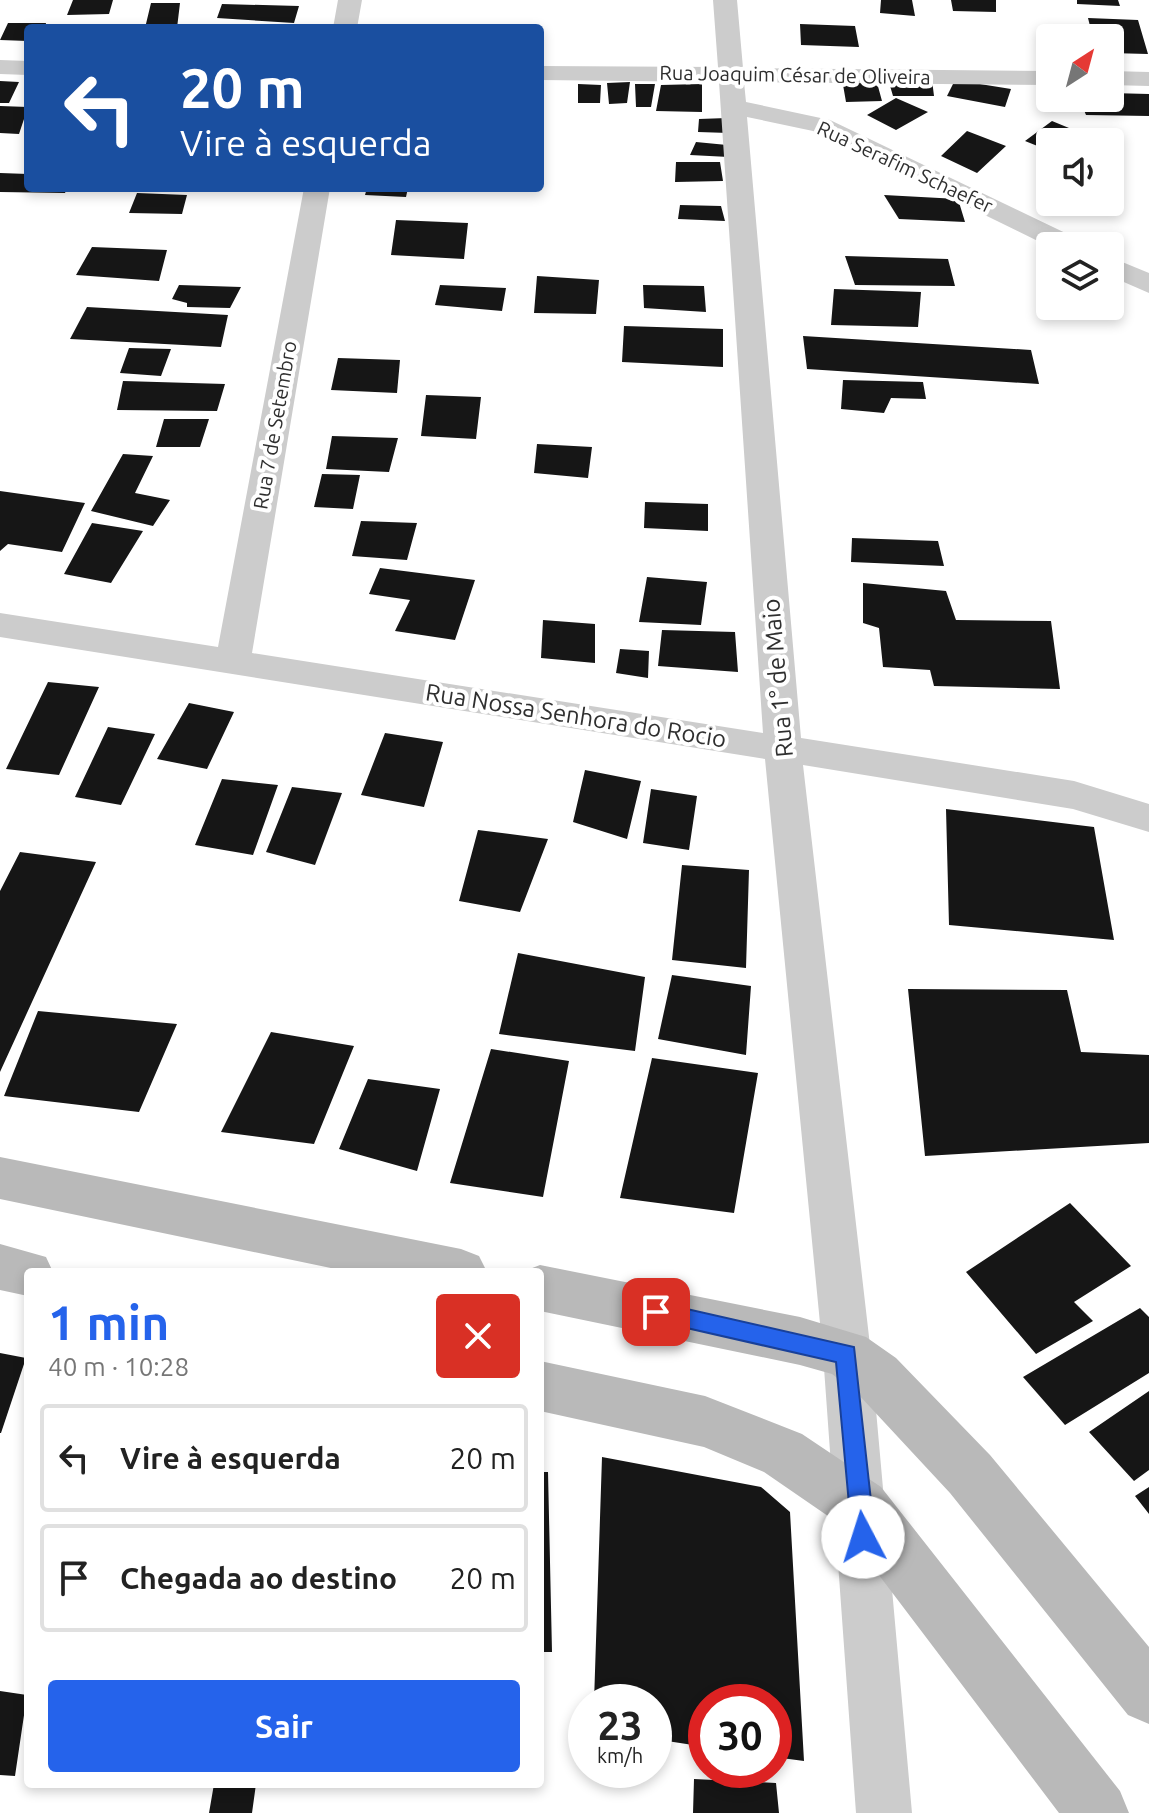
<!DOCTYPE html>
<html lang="pt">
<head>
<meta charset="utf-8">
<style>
	body { margin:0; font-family:Ubuntu,sans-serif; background:#f6f6f6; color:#222; height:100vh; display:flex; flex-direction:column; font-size:30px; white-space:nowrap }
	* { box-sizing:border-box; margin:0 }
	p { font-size:26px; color:#767676 }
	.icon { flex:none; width:44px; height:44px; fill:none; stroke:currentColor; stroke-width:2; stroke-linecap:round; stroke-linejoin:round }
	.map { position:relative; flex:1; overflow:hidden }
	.side { position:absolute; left:24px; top:1268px; width:520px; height:520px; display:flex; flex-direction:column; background:#fff; border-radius:8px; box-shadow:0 4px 12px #0003 }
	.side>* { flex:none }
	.banner { position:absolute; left:24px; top:24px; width:520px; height:168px; border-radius:8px; box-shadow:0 4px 12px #0003; background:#1a4fa0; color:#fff; overflow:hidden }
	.needle { width:52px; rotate:36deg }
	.controls { position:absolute; left:1036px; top:24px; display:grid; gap:16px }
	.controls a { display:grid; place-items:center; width:88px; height:88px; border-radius:8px; background:#fff; box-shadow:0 4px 12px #0003; font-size:40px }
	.speed { position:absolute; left:568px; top:1684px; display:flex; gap:16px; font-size:40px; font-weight:700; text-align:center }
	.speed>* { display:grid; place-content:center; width:104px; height:104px; border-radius:50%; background:#fff; box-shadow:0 4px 12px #0003; line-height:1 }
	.speed small { font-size:20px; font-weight:400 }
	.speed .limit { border:12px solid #d22; background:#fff; color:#111 }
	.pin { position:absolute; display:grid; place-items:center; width:68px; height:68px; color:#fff; margin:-34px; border-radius:16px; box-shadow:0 4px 12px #0006 }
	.me { position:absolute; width:88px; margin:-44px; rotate:355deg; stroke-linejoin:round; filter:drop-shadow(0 0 6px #0008) }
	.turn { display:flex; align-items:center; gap:28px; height:168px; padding:0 24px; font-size:36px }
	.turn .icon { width:104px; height:104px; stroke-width:2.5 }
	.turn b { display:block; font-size:56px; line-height:68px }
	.round { display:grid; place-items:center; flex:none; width:84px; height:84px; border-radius:8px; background:#f6f6f6 }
	.headline { display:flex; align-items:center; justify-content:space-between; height:136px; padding:0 24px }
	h1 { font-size:48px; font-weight:600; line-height:60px; color:#2563eb }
	.button { display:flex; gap:16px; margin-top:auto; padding:16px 24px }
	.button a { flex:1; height:92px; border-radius:8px; background:#2563eb; color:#fff; font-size:32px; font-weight:600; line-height:92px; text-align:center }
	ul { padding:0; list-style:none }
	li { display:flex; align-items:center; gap:24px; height:108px; margin:0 16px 12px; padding:0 8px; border:4px solid #e0e0e0; border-radius:8px }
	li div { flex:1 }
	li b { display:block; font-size:30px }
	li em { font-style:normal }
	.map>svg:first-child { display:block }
</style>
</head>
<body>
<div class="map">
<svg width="1149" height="1813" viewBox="0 0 1149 1813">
	<rect width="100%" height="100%" fill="#fff"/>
	<!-- building -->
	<path fill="#161616" d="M73 0H113L109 14 67 15Z
		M881 0H912L915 16 880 13Z
		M951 0H996V12L953 11Z
		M1077 0H1118L1120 6 1077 4Z
		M151 3H180L177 28H145Z
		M222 4 299 6 294 23 217 18Z
		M1088 18 1138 20 1148 54 1110 53V38H1093Z
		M8 23H46L45 28H28V41L0 40Z
		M800 24 855 26 859 47 801 45Z
		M842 79H876L882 101 846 102Z
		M888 79 932 80 934 96H893Z
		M955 80 1011 89 1005 107 947 96Z
		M0 81 19 82 9 103H0Z
		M630 82 627 103 609 104 607 83Z
		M578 84 601 85 600 103H578Z
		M635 84H655L651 107H636Z
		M702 84V112L656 111 661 85Z
		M1110 93 1149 94V116L1086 115 1079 98H1110Z
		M896 98 928 112 896 130 867 115Z
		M0 106 28 107 19 134 0 133Z
		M727 118 729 133 698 132 699 119Z
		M1052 121 1103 142H1050V151L1025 141Z
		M967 131 1006 146 977 173 941 156Z
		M696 142 727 145 729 157 690 155Z
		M676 162H720L723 181 675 182Z
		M0 173 28 174V188H67L65 193 0 192Z
		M367 188H408L406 197 365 195Z
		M137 193 187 195 182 214 129 213Z
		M884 195 958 199 965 222 899 219Z
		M680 205 721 206 725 221 678 219Z
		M396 220 468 223 464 259 391 255Z
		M92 247 167 250 159 281 76 275Z
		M845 256 948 259 955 286 855 285Z
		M537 276 599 280 596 314 534 313Z
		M179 285 241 287 230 308 187 307V303L172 299Z
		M440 285 506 288 502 311 435 305Z
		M643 285 704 286 706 312 644 308Z
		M834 289 921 292 918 327 831 325Z
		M87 307 228 315 221 347 70 339Z
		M624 326 723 329V367L622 362Z
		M803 336 1031 350 1039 384 807 369Z
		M129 348 171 349 161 376 120 373Z
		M338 358 400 360 397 393 331 390Z
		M843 380 923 382 926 399 891 398 884 413 841 409Z
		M123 381 225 384 217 411 117 410Z
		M426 395 481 397 476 439 421 436Z
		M164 419H209L200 447H156Z
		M332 436 398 438 389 472 326 469Z
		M537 444 592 447 588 478 534 473Z
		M123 454 153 456 135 493 170 500 153 526 91 511Z
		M322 474 360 475 353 509 314 507Z
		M0 491 85 503 62 552 8 544 0 551Z
		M645 502 708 504V531L644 528Z
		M361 521 417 523 407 560 352 556Z
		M92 523 143 531 111 583 64 574Z
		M852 538 938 541 944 566 851 562Z
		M380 568 475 580 455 640 395 631 410 600 369 594Z
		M647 577 707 582 701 625 639 622Z
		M863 583 946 591 956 620 1051 621 1060 689 934 686 930 670 883 667 879 628 863 623Z
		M543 620 595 624V663L541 658Z
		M662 630 735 632 738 672 658 666Z
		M620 649 649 651 648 678 616 673Z
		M48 682 99 687 59 775 6 769Z
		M189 703 234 712 207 769 157 759Z
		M108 727 155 734 121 805 75 797Z
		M385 733 443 742 424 807 361 795Z
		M585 770 641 781 627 839 573 822Z
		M222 779 278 785 253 855 195 845Z
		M292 787 342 793 315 865 266 852Z
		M651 789 697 796 689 850 643 843Z
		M946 809 1094 827 1114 940 949 925Z
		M478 830 548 839 520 912 459 901Z
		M20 852 96 862 0 1072V891Z
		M682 865 749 870 746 968 672 960Z
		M518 953 645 977 635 1051 499 1034Z
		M672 975 751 986 746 1055 658 1039Z
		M908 989 1067 990 1081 1052 1149 1055V1143L925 1156Z
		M38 1011 177 1024 139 1112 4 1096Z
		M271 1032 354 1046 314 1144 221 1132Z
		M491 1049 569 1061 543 1197 450 1183Z
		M652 1058 758 1073 734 1213 620 1198Z
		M368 1079 440 1089 417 1171 339 1149Z
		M1070 1203 1131 1266 1074 1302 1093 1321 1036 1354 966 1272Z
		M1140 1308 1149 1317V1373L1065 1425 1023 1377Z
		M0 1353 26 1358 1 1433H0Z
		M1149 1391V1470L1134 1481 1089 1432Z
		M602 1457 761 1487 790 1512 804 1761 774 1757V1702H706V1747L654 1739V1702H594Z
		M540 1472H548L552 1652H540Z
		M1149 1487V1514L1135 1496Z
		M0 1691 27 1695 15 1776 0 1775Z
		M694 1779 776 1783 779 1813H693Z
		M214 1784H256L252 1813H209Z"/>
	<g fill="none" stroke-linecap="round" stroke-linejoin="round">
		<!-- minor -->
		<path fill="#ccc" fill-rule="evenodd" d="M338 0H362L357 28H333Z
			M713 0H737L743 68 1050 71V85L744 82 746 102 830 120 1080 240 1084 246 1050 247 813 131 747 117 801 738 1074 781 1149 804V832L1073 809 803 765 871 1354 912 1813H856L823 1354 765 759 0 637V613L218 647 304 188H330L252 653 763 733 719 82 540 80V66L718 67Z
			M0 60 28 61V75L0 74Z
			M1110 71 1149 72V86L1110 85Z
			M1110 257 1149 273V293L1110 276Z"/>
		<!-- secondary -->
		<path fill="#b9b9b9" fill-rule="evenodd" d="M0 1157 461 1249 479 1256 487 1272H350L0 1199Z
			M0 1244 46 1257 53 1272H28V1296L0 1290Z
			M540 1265 800 1317 866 1337 896 1358 990 1455 1149 1647V1724L1128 1715 950 1493 858 1394 832 1374 800 1365 540 1311V1272H522Z
			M540 1361 705 1396 802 1434 881 1487 1120 1791 1129 1813H1059L841 1525 764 1472 704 1447 540 1411Z"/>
	</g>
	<!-- route -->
	<path fill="#2563eb" stroke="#184099" stroke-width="2" d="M656 1302 854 1347 875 1537 872 1545 863 1549 855 1545 852 1537 836 1362 656 1321 648 1319 645 1312 648 1305Z"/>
	<g text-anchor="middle" stroke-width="8" stroke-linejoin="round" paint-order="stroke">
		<!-- far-street labels -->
		<g font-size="20" fill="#2f2f2f" stroke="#fff">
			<text transform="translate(795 75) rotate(1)" y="7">Rua Joaquim César de Oliveira</text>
			<text transform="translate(905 167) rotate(25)" y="7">Rua Serafim Schaefer</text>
			<text transform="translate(275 425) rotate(-80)" y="7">Rua 7 de Setembro</text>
		</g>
		<!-- street labels -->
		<g font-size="24" fill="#2f2f2f" stroke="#fff">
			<text transform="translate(778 678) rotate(-95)" y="8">Rua 1° de Maio</text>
			<text transform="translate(576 716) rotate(9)" y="8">Rua Nossa Senhora do Rocio</text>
		</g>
	</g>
</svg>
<div class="controls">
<a><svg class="needle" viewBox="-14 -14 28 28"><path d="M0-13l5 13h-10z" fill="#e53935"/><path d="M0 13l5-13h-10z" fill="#767676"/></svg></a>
<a><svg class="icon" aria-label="sound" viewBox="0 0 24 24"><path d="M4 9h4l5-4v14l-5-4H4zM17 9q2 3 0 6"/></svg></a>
<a><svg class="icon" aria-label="layers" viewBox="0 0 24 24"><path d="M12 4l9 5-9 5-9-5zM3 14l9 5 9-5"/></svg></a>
</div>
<div class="speed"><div>23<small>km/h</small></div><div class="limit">30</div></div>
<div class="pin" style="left:656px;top:1312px;background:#d93025"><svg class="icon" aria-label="arrive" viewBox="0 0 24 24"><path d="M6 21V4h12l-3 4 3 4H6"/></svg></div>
<svg class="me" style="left:863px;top:1537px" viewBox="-20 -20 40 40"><circle r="19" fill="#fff"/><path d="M0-13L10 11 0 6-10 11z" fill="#2563eb"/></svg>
<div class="banner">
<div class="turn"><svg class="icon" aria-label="left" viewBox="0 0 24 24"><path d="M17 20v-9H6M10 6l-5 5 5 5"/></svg><div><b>20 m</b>Vire à esquerda</div></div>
</div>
<section class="side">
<div class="headline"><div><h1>1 min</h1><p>40 m · 10:28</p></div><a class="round" style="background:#d93025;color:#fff"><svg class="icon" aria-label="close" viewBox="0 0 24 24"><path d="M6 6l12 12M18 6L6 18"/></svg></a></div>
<ul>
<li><svg class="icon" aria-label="left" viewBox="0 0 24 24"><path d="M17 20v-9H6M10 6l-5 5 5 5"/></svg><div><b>Vire à esquerda</b></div><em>20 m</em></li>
<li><svg class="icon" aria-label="arrive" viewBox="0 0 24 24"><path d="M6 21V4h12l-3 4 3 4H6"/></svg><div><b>Chegada ao destino</b></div><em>20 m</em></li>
</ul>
<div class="button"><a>Sair</a></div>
</section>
</div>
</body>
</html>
